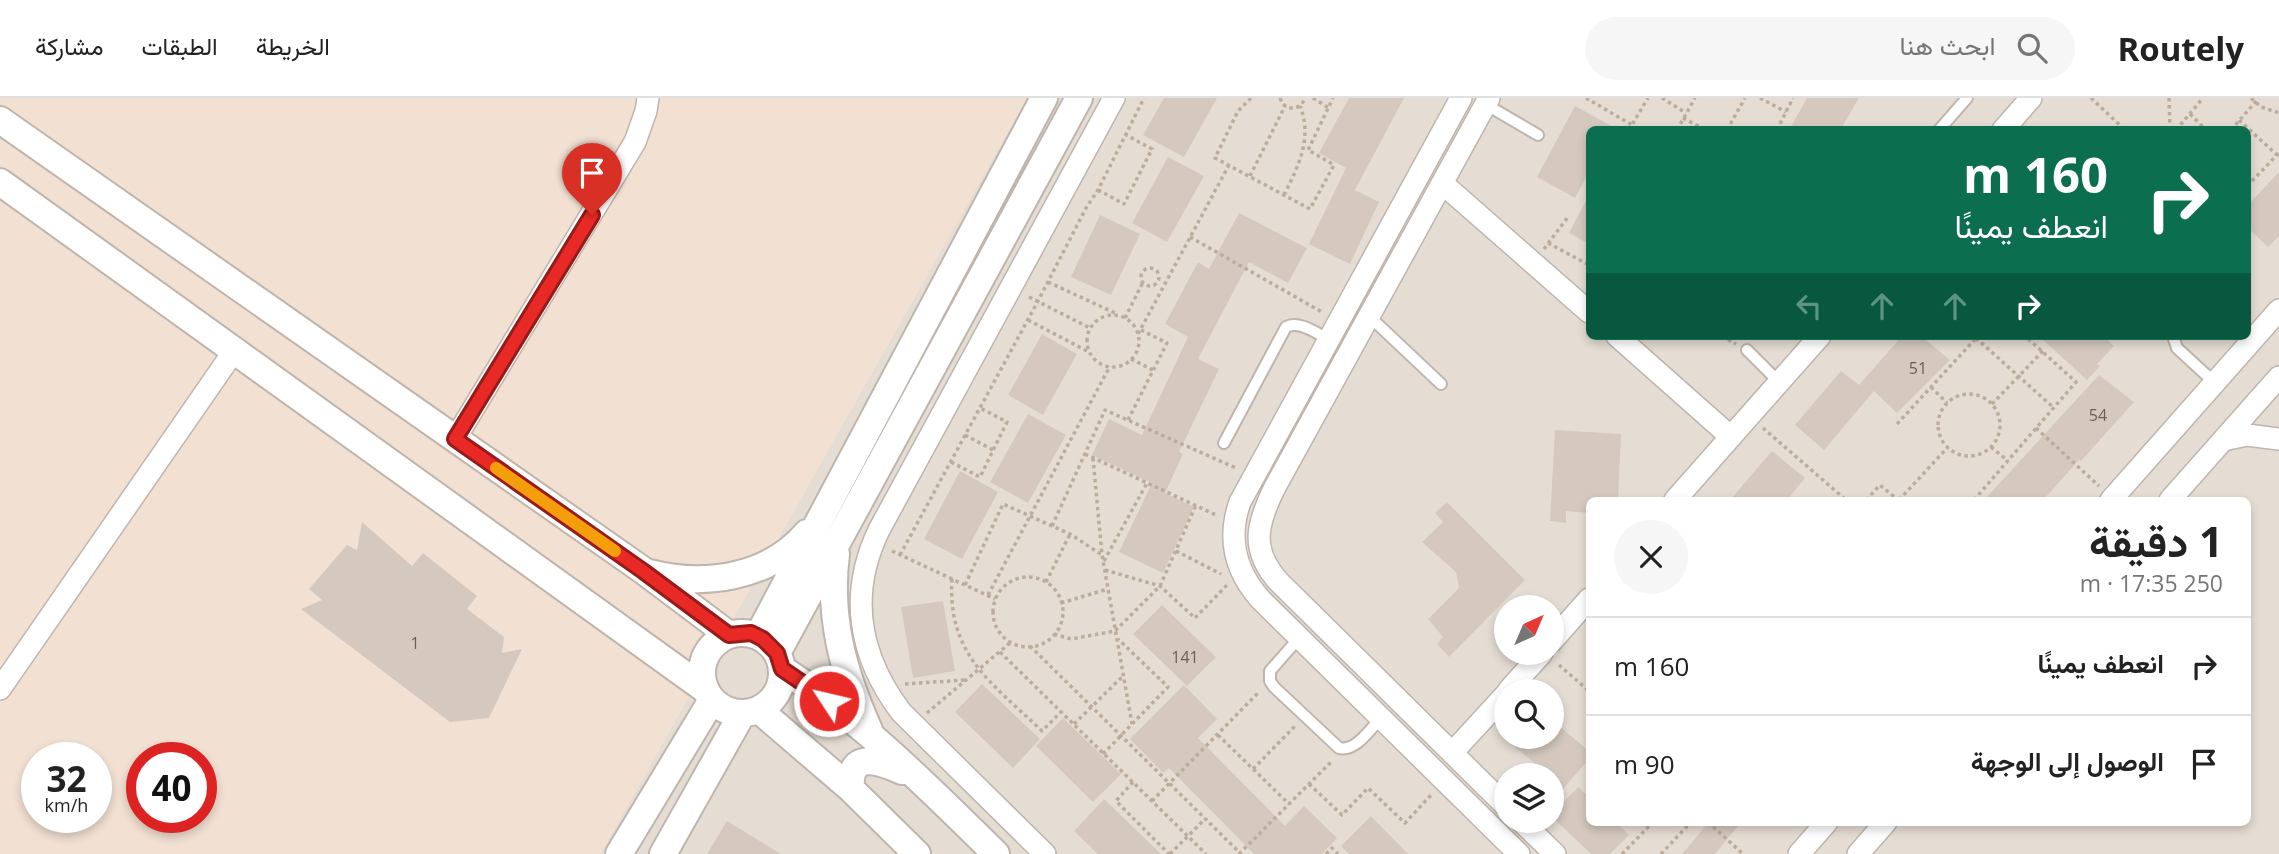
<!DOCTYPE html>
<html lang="ar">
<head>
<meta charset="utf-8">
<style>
	body { margin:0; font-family:"Open Sans",Vazirmatn,sans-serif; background:#f6f6f6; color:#222; direction:rtl; height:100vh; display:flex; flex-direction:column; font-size:26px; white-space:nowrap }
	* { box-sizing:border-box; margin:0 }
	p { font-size:23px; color:#767676 }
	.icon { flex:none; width:38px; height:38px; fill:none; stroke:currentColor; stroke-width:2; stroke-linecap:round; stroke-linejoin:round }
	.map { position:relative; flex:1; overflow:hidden; direction:ltr }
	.details { position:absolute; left:1586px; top:399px; width:665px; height:329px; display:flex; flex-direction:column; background:#fff; border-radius:10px; box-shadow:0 4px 10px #0003; direction:rtl }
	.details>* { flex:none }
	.top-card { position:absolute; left:1586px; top:28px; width:665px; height:214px; border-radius:10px; box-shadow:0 4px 10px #0003; direction:rtl; background:#0b6e4f; color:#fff; overflow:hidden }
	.needle { width:46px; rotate:44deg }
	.fabs { position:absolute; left:1494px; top:497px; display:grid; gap:14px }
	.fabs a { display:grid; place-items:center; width:70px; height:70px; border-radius:50%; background:#fff; box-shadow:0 4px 10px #0003; font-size:35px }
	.speed { position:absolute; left:21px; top:644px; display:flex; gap:14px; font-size:35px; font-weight:700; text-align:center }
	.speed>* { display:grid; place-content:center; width:91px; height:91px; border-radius:50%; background:#fff; box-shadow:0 4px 10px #0003; line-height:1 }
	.speed small { font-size:18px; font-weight:400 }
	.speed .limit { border:10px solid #d22; background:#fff; color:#111 }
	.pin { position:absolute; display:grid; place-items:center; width:60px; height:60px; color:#fff; margin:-72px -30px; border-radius:50% 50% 50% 0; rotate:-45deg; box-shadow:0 0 7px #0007 }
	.pin .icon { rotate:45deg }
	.me { position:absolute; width:77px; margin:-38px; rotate:305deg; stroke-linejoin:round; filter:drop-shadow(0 0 5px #0008) }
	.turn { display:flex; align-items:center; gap:24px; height:147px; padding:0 28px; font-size:32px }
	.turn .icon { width:91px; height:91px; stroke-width:2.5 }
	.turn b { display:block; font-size:49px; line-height:60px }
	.lanes { display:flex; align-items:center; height:66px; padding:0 28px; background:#0003; justify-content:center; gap:35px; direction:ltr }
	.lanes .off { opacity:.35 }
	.round { display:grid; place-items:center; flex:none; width:74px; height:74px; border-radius:37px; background:#f6f6f6 }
	.head { display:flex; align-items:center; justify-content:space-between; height:119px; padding:0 28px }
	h1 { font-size:42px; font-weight:700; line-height:52px }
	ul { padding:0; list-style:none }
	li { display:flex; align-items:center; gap:21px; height:98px; padding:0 28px; border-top:2px solid #e0e0e0 }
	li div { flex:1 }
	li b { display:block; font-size:26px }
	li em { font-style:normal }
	header { display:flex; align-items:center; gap:42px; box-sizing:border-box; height:98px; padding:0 35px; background:#fff; border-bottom:2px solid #e0e0e0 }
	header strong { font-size:33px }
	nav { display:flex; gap:38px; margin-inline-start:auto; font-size:24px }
	.search { width:490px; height:63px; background:#f6f6f6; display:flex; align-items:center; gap:18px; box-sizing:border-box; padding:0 24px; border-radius:38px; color:#767676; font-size:26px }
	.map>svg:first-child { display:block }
</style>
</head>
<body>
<header>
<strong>Routely</strong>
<div class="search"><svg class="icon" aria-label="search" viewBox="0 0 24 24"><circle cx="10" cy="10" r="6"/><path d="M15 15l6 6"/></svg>ابحث هنا</div>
<nav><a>الخريطة</a><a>الطبقات</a><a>مشاركة</a></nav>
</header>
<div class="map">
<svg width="2279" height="756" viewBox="0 0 2279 756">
	<rect width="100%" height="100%" fill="#f1ece5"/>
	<!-- residential -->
	<path fill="#e5ddd4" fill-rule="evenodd" d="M1027 0H2279V756H600ZM1589 32H2247V238H1589ZM1589 402H2247V724H1589ZM1507 509H1552V555H1507ZM1507 593H1552V639H1507ZM1507 677H1552V723H1507Z"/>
	<!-- commercial -->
	<path fill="#f2e0d2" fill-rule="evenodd" d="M0 0H1027L600 756H0ZM37 660H96V719H37ZM142 660H201V719H142Z"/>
	<!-- building -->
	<path fill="#d5c9bf" d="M1164 0H1217L1184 59 1143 37Z
		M1349 0H1404L1355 92 1379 104 1350 166 1309 146 1346 70 1319 55Z
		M1807 0H1859L1840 32H1789Z
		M1575 8 1619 32H1589V74L1575 100 1537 79Z
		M1168 59 1204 78 1167 144 1132 125Z
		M2279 74V138L2268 149 2247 129V108Z
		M1589 97V146L1569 135Z
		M1239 115 1307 150 1288 185 1249 164 1198 261 1219 271 1179 354 1183 356 1165 395 1194 409 1163 475 1119 454 1152 385 1092 357 1109 321 1142 337 1188 239 1165 226 1198 164 1209 171Z
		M1100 117 1140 136 1111 197 1071 179Z
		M1042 236 1077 256 1043 317 1008 297Z
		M1902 238H1921L1950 262 1897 315 1874 293 1824 352 1795 327 1841 273 1859 287Z
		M2039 238H2103L2114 248 2097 266 2100 268 2087 282Z
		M2099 277 2134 304 2081 363 2079 362 2043 402H1984Z
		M1028 316 1066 337 1028 405 990 384Z
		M1555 332 1621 336 1618 402H1589V415L1566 413V425L1550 423Z
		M1772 353 1805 380 1787 402H1730Z
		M960 373 998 394 962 461 924 441Z
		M1447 404 1525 482 1449 559 1437 546 1443 539 1428 521 1459 490 1456 474 1422 444 1443 424 1435 415Z
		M362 424 412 468 423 455 477 498 467 511 504 539 502 555 522 551 489 620 450 624 301 511 322 502 309 491 347 447 357 452Z
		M943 503 955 573 913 580 901 509Z
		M1162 507 1216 559 1187 588 1133 536Z
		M982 586 1040 641 1013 670 955 614Z
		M1184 587 1217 621 1198 640 1285 728 1304 708 1337 740 1322 756H1254L1169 670 1163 675 1130 641Z
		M1063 620 1121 676 1093 704 1036 648Z
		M1552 622 1589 653V661L1564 690 1552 680V677H1549L1503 639H1552Z
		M1578 689 1589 699V724H1616L1629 737 1610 756H1591L1552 719V716Z
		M1104 701 1161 756H1098L1074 733Z
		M1371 718 1408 756H1349L1341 748Z
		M727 723 781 756H707Z
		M1709 724H1741L1715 756H1682Z"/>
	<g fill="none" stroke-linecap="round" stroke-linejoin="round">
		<!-- service casing -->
		<g stroke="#bfb5ac" stroke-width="14">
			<path id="service" d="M1485 6 1538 37
				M1939 32 1967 0
				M1370 219 1441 286
				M2173 238 2177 250 2215 285
				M1747 252 1779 284
				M1224 345 1286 229C1300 222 1317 236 1330 242
				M1299 540 1270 573V583L1274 589 1339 650C1356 654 1370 631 1381 620"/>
		</g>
		<!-- minor casing -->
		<g stroke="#bfb5ac" stroke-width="24">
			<path id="minor" d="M1461 0 1240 404C1227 441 1235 473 1261 502L1519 756
				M1489 0 1274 391C1257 426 1250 451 1278 483L1507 709
				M2003 32 2031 0
				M1442 85 1589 214
				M1617 238 1731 339
				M455 341 635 44 646 13 648 0
				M2223 342 2247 337 2279 341
				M1675 402 1820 238
				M2111 402 2279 212
				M2170 402 2279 279
				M1552 543 1589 501
				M0 591 234 253
				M1508 593 1542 555
				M1452 655 1507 595
				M1521 723 1555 756
				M1045 756 901 614C859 558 848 496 879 432L1114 0
				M1799 756 1827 724
				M1858 756 1886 724"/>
		</g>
		<!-- tertiary casing -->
		<g stroke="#bfb5ac" stroke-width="30">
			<path id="tertiary" d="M0 22 644 473 729 537
				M0 84 706 592
				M836 456C828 519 843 574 869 632
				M650 475C704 489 769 480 807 435
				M702 575a40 40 0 1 1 80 0a40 40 0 1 1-80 0Z
				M758 538 1044 0
				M777 555 1079 0
				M782 571C862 622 929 690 996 756
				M759 612 851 691 917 756
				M851 691C848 651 880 663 902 673
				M619 756 712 602
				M663 756 742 616"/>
		</g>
		<!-- path -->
		<path stroke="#bcac9b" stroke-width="3.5" stroke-dasharray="3.5 3.5" stroke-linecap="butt" d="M1251 0 1238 13 1215 60 1310 111 1334 67 1308 52 1333 0
			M1280 0C1283 10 1291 12 1300 8L1306 0
			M1313 0 1329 10
			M1586 0 1632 27
			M1662 0 1686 15
			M1760 0 1786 14
			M2091 0 2125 32
			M2169 0 2170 32
			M2251 0 2261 9 2279 15
			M2190 16 2206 32
			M1683 20 1706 32
			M2239 22 2277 57
			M1629 32 1648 0
			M1677 32 1695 0
			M1727 32 1745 0
			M1777 32 1793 0
			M2176 32 2203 0
			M2231 32 2259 0
			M1250 78 1285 8
			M2247 88 2279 55
			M1098 92 1124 106 1152 51 1126 37
			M1284 97C1298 69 1313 40 1300 8
			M1190 139 1322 214
			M1548 145 1589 167
			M1544 151 1568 119
			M1141 179a9 9 0 1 1 18 0a9 9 0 1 1-18 0Z
			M1048 184 1115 215
			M1029 199 1090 230
			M1087 243a26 26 0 1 1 52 0a26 26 0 1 1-52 0Z
			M1125 220 1143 184
			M1028 222 1087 253
			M1138 236 1229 67
			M1722 238 1736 246
			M1976 240 2054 310
			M1131 261 1153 272
			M1931 289 1947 305
			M1938 327a31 31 0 1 1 62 0a31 31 0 1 1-62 0Z
			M1992 306 2043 253
			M1128 322 1167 245 1141 232
			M1897 326 1978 238
			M1763 330 1846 402
			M2036 330 2099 388
			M965 337 993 352
			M1991 349 2008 363
			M1085 356 1216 417
			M1093 360 1102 457 1132 626
			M951 364 980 379 1007 324 980 310
			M1866 402 1880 387 1898 402
			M1899 402 1948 349
			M1974 402 2076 284 2025 238
			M1052 428 1105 312 1236 370
			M892 453 995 501
			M1176 453 1221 476
			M900 457 1038 203 1086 110 1098 92 1144 0
			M1104 463 1147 385
			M1105 472 1160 488 1195 520 1227 487
			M993 514a35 35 0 1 1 70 0a35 35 0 1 1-70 0Z
			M952 481C947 557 992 585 1042 633L1061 614
			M1046 484 1070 436
			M965 487 1003 406 1070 436 1102 457
			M988 497 1110 268
			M1061 505 1108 491
			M1054 536 1071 541 1115 533 1160 488 1196 407
			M1030 548 1241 756
			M1000 554 1206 756
			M1559 567 1589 593
			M905 586 964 582
			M927 615 1011 544
			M1074 626 1123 578
			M1218 637 1289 706
			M1103 656 1168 589 1118 541
			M1253 671 1296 627
			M1133 684 1116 703 1169 756
			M1309 686 1342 717 1368 690 1405 725 1431 697
			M1152 703 1259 594
			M1708 724 1743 756
			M1170 756 1205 721
			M1239 756 1332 663
			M1326 756 1332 750 1338 756
			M1622 756 1653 724
			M1661 756 1691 724"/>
		<!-- service -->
		<use href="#service" stroke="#fff" stroke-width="10"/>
		<!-- minor -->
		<use href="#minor" stroke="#fff" stroke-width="21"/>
		<!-- tertiary -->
		<use href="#tertiary" stroke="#fff" stroke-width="26"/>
	</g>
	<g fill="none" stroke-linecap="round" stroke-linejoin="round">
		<!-- route casing -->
		<g stroke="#971b18" stroke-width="18">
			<path id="route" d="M592 117 455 341 643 473 729 537 751 535 763 541 777 555 782 571 829 603"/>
		</g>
		<!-- route -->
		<use href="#route" stroke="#e82925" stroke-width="12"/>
		<!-- slow -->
		<path stroke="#f59e0b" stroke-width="12" d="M496 370 615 453"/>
	</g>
	<g text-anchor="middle" stroke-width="5" stroke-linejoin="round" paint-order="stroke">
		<!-- number labels -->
		<g font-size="16" fill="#685f58">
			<text x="1918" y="276">51</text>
			<text x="2098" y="323">54</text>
			<text x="415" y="551">1</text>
			<text x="1185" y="565">141</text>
		</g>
	</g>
</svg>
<div class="fabs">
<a><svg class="needle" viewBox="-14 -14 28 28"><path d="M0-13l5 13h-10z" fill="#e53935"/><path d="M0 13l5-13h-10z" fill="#767676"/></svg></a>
<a><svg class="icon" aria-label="search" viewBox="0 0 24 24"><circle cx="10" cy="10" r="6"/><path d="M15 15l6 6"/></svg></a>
<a><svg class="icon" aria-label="layers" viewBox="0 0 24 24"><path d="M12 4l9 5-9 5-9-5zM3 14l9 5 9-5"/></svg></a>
</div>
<div class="speed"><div>32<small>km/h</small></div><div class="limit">40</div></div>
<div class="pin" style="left:592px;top:117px;background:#d93025"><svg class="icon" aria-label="arrive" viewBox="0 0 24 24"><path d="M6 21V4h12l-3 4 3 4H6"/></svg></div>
<svg class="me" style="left:829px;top:603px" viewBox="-20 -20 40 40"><circle r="17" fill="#e82925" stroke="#fff" stroke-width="3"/><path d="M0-11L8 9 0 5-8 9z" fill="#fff"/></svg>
<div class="top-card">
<div class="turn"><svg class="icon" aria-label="right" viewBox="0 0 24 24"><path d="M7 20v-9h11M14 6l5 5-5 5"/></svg><div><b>160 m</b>انعطف يمينًا</div></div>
<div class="lanes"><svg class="icon off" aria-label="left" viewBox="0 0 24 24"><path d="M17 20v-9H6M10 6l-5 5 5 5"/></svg><svg class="icon off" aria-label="ahead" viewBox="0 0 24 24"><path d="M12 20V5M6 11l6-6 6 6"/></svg><svg class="icon off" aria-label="ahead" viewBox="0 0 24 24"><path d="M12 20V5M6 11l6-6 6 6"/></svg><svg class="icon" aria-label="right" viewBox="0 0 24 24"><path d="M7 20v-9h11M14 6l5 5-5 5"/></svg></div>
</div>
<section class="details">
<div class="head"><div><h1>1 دقيقة</h1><p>250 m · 17:35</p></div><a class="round"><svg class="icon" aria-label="close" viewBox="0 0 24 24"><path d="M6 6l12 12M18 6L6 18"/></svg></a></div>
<ul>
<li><svg class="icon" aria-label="right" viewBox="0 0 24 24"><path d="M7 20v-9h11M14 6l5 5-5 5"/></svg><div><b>انعطف يمينًا</b></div><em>160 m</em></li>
<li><svg class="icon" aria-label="arrive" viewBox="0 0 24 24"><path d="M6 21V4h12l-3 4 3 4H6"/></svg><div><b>الوصول إلى الوجهة</b></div><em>90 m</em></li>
</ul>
</section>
</div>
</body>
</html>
